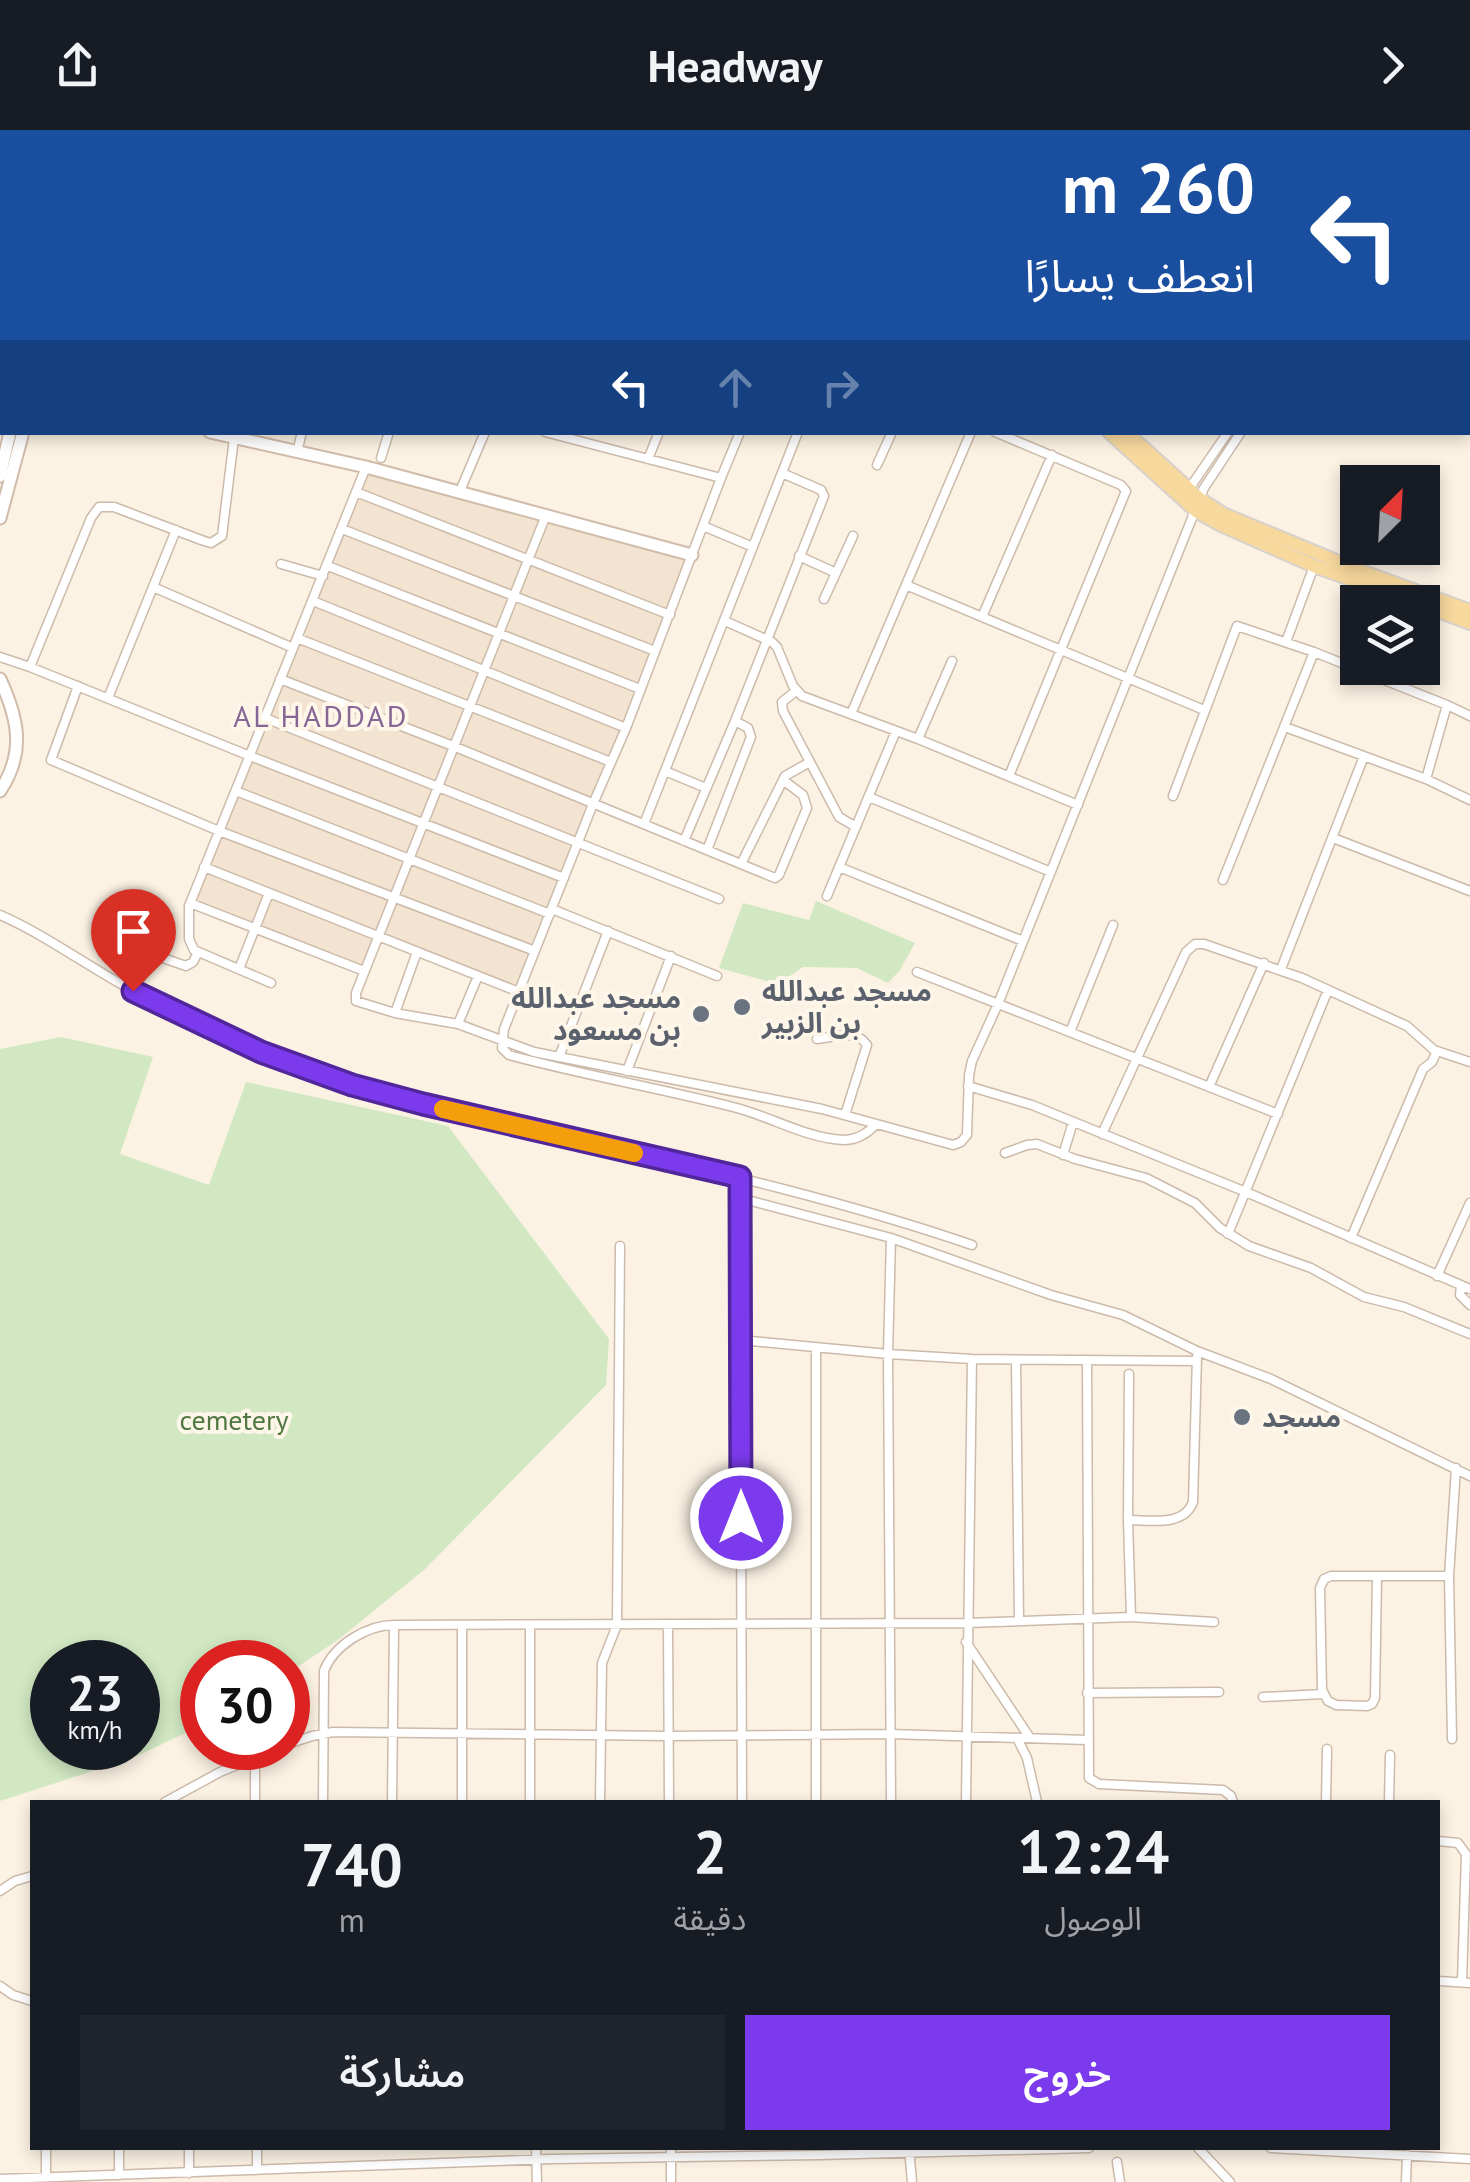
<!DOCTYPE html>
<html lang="ar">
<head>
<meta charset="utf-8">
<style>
	body { margin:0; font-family:"PT Sans","Noto Sans Arabic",sans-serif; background:#20242c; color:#f1f3f6; direction:rtl; height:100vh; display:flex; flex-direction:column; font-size:38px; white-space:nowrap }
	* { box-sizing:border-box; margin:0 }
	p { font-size:32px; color:#9ea1a6 }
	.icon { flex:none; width:55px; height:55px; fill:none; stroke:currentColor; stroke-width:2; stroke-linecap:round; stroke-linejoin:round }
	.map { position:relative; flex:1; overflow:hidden; direction:ltr }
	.drawer { position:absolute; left:30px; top:1670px; width:1410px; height:350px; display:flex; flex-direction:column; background:#171b24; border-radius:0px; box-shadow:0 5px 15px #0003; direction:rtl }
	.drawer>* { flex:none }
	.top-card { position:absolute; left:0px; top:0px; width:1470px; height:305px; box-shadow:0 5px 15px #0003; direction:rtl; background:#1a4fa0; color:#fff; overflow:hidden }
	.needle { width:65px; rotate:24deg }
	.tools { position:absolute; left:1340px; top:335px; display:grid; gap:20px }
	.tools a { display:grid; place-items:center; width:100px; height:100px; border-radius:0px; background:#171b24; box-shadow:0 5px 15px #0003; font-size:50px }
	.speed { position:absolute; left:30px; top:1510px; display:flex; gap:20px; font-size:50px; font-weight:700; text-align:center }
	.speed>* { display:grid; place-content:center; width:130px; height:130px; border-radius:50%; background:#171b24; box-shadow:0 5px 15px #0003; line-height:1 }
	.speed small { font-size:25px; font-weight:400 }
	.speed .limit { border:15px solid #d22; background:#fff; color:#111 }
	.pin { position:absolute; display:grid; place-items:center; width:85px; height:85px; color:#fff; margin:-102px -42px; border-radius:50% 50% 50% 0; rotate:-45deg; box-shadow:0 0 10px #0007 }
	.pin .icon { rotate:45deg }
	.me { position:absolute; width:110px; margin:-55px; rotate:0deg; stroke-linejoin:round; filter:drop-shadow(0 0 8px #0008) }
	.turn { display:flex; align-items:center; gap:35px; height:210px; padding:0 50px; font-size:45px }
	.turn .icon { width:130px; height:130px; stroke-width:2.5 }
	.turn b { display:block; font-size:70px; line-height:85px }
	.lanes { display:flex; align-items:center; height:95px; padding:0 50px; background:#0003; justify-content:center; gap:50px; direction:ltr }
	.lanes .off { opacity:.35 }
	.eta { display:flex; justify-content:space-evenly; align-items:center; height:170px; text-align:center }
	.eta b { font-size:60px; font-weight:600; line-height:70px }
	.button { display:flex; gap:20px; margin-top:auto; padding:20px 50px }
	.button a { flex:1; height:115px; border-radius:0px; background:#7c3aed; color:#fff; font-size:40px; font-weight:600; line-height:115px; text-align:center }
	.button a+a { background:#20242c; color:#f1f3f6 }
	header { display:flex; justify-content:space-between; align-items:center; height:130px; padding:0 50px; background:#171b24; font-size:45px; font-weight:600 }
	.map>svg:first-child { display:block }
</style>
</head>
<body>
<header><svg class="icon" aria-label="forward" viewBox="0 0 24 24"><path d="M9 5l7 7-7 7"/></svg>Headway<svg class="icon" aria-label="share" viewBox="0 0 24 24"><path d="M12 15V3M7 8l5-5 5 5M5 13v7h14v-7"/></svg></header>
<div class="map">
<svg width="1470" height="2052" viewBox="0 0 1470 2052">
	<rect width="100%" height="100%" fill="#fbf2e3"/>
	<!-- residential -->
	<path fill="#f2e4d1" d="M366 338 690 428 517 861 381 806 366 840 191 773Z"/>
	<!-- green -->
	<path fill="#d1e8c2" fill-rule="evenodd" d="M816 771 915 813 900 840 888 853 857 838 803 837 778 854 719 838 743 773 809 790Z
		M61 907 153 927 120 1024 209 1055 246 952 448 996 609 1209 606 1255 425 1439 338 1510 288 1543V1532H202V1595L133 1628 0 1671V919ZM52 1532H138V1618H52Z"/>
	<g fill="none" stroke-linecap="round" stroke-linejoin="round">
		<!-- street casing -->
		<g stroke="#ccbaaa" stroke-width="11">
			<path id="street" d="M1040 0 1043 2
				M19 2 26 0
				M234 2V0
				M378 2 379 0
				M613 2 614 0
				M964 2 965 0
				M1117 2 1118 0
				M1220 2 1222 0
				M1427 2 1429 0
				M1440 2 1441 0
				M0 9 2 8
				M0 53 2 52
				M0 94 2 93
				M0 136 2 135
				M0 183 2 182
				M1468 188 1470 189
				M545 302 721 348
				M740 302 721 348 626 598 593 674 504 899 502 918 509 925C583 945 659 958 733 977 770 986 805 1008 843 1010 857 1010 867 1004 876 994
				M995 302 1121 355 1126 361 1009 646
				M297 322 302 302
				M381 328 389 302
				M648 329 659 302
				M877 335 892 302
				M1189 359 1228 302
				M460 361 485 302
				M356 362 670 485
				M546 385 356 863V871L395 883 458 894 534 922 822 979 953 1015 961 1012 967 1005 969 945 972 931 998 874 1204 358 1241 302
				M703 396 753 417
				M342 399 655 521
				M799 426 836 443 824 469
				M281 434 323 446
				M328 436 640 559
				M836 443 853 406
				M906 455 1204 580
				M153 457 293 518
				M313 471 626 598
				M982 487 1052 325
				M725 491 772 512 777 517 793 556 802 566 918 609 1078 675
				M297 508 611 632
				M1286 512 1314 436
				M0 527 30 537 250 626 564 748
				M30 537 91 388 99 377H114L204 411 211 413 222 406 234 308
				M280 549 453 616 775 748 779 745 807 678 803 665 783 650
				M78 556 51 630 219 701 535 821
				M796 561 782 572 783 581 839 687 856 697
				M108 568 176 400
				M851 584 971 302
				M265 588 719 769
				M1285 597 1426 649 1470 670
				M918 609 952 531
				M665 641 706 658
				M1426 649 1447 575
				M236 661 550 784
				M1173 666 1237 496 1314 522 1447 575 1470 586
				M869 667 1051 742
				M644 694 798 302
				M1333 708 1470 761
				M684 711 735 591 824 366 821 360 782 343
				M707 720 751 607 748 598 735 591
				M741 734 785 646 810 632
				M204 737 519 862
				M839 737 1023 811
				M1223 750 1314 522
				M827 766 896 601
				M190 773 364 841
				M552 779 717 846
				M0 785C46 805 87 836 132 860 191 893 254 922 319 944 395 971 475 986 554 1004 695 1037 835 1068 972 1115
				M239 839 269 763
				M1281 839 1364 626
				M917 842 1278 984
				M271 853 194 820 189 809V776L366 337
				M133 861 151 829 160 827 186 836 193 832 198 822
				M395 883 417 822
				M458 894 478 846
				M1070 902 1113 795
				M817 909C834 907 857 899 867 915L845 985
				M559 927 608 801
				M627 941 671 826
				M968 956 1032 975 1246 1062 1470 1159
				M1209 957 1264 833
				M1102 1004 1186 822 1195 814H1204L1302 848 1407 896 1434 920 1470 932
				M1005 1023 1027 1015 1037 1014 1075 1029 1146 1048 1195 1073 1220 1098 1249 1116 1311 1138 1364 1167 1404 1177 1470 1204
				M1063 1025 1073 992
				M740 1047 742 1672
				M740 1068 891 1108 1051 1165 1123 1185 1197 1221 1271 1249 1470 1346
				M1228 1104 1328 860
				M1351 1108 1423 939 1432 932 1437 921
				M1437 1146 1470 1073
				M1461 1155 1460 1165 1470 1175
				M741 1210 888 1224 972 1229 1196 1231
				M816 1218V1672
				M1016 1230 1019 1491
				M1087 1230 1089 1648 1099 1654 1223 1660 1231 1666 1233 1672
				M1129 1244 1128 1390 1131 1487
				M1128 1390C1151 1390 1184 1397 1193 1372L1197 1226
				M1331 1446H1377L1375 1568 1372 1574 1367 1576 1336 1575 1328 1571 1322 1560 1320 1458 1324 1449Z
				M1377 1446H1449
				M668 1494 669 1672
				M462 1495V1672
				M966 1512 1030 1608
				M1087 1563 1219 1562
				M1263 1567 1323 1564
				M1017 1608 1027 1628 1037 1672
				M1452 1609 1449 1446 1456 1338
				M288 1614 312 1606 333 1602 668 1606 890 1604 1087 1610
				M255 1627V1672
				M165 1672 220 1642 278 1618
				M323 1672 324 1541C334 1515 367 1495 394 1495L967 1493 1131 1487 1214 1492
				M392 1672 394 1495
				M530 1672V1496
				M600 1672 602 1533 617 1495 620 1116
				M891 1672 888 1224 891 1108
				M966 1672 972 1229
				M1326 1672 1327 1619
				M1389 1672 1390 1625
				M1438 1711 1458 1713 1466 1724 1462 1852
				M0 1761 15 1751 32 1746
				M1438 1851 1470 1853
				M0 1856 13 1865 32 1871
				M46 2018V2047
				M189 2018V2043
				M257 2018V2040
				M536 2018 537 2052
				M671 2018V2052
				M909 2018 912 2052
				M1198 2018 1230 2052
				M1271 2018 1470 2029
				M1117 2032 1120 2052
				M119 2045V2018
				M0 2049 550 2029 819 2025 1089 2018
				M1406 2052 1407 2025"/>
		</g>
		<!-- secondary casing -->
		<g stroke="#d1bcaa" stroke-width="15">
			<path id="secondary" d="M90 2 91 0
				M861 2 862 0
				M0 248 2 250
				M210 302 366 337 692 425
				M0 346 10 302
				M0 388 23 302
				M0 549C18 588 26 622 0 661"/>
		</g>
		<!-- primary casing -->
		<g stroke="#d8d1cc" stroke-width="16">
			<path id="primary" d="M683 0 690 2
				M708 0 715 2
				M1109 302 1196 381 1221 395 1314 436 1415 472
				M1126 302 1200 369 1223 384 1353 438 1470 481
				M1422 475 1470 493"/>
		</g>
		<!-- street -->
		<use href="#street" stroke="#fff" stroke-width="8"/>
		<!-- secondary -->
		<use href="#secondary" stroke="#fff" stroke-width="11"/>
		<!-- primary -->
		<use href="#primary" stroke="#f7d89d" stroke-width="12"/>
	</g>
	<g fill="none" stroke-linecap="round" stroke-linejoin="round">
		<!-- route casing -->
		<g stroke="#51269a" stroke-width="25">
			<path id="route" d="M133 861 261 922 352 955 423 974 740 1047 741 1388"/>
		</g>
		<!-- route -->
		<use href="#route" stroke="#7c3aed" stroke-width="18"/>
		<!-- slow -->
		<path stroke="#f59e0b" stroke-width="18" d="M443 979 634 1023"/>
	</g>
	<!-- markers -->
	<g fill="#6b7280" stroke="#fef6e9" stroke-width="4">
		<circle cx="742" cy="877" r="10"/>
		<circle cx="701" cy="884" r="10"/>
		<circle cx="1242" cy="1287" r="10"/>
	</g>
	<g text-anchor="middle" stroke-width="8" stroke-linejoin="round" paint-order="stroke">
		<!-- worship labels -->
		<g font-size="28" font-weight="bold" fill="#5b616d" stroke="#fef6e9" text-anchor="start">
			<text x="762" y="871">مسجد عبدالله<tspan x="762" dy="32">بن الزبير</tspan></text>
			<text x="681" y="878" text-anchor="end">مسجد عبدالله<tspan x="681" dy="32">بن مسعود</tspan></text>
			<text x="1262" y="1297">مسجد</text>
		</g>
		<!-- park labels -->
		<g font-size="28" fill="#517842" stroke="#fef6e9">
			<text x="234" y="1300">cemetery</text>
		</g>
		<!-- neighbourhood labels -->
		<g font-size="30" letter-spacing="2.5" fill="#866695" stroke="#fef6e9">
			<text x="321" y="597">AL HADDAD</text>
		</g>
	</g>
</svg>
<div class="tools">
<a><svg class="needle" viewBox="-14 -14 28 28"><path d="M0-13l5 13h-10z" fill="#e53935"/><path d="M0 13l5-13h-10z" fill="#9ea1a6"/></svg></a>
<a><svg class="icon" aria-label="layers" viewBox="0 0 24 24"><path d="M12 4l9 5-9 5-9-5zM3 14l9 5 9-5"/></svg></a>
</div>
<div class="speed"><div>23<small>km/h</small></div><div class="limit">30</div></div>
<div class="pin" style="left:133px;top:861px;background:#d93025"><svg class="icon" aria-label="arrive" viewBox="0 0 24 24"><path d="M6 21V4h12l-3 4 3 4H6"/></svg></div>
<svg class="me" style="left:741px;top:1388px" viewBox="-20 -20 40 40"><circle r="17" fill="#7c3aed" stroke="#fff" stroke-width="3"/><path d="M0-11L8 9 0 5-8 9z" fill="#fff"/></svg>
<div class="top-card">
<div class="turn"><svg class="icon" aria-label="left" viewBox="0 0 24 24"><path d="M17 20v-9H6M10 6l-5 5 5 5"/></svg><div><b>260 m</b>انعطف يسارًا</div></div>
<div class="lanes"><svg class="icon" aria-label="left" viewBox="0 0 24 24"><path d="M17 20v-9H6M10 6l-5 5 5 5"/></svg><svg class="icon off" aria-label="ahead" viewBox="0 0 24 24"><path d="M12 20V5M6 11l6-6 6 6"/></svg><svg class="icon off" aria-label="right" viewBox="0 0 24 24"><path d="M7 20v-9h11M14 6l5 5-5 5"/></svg></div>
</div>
<section class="drawer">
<div class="eta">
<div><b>12:24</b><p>الوصول</p></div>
<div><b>2</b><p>دقيقة</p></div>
<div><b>740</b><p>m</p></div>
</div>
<div class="button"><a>خروج</a><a>مشاركة</a></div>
</section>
</div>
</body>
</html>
